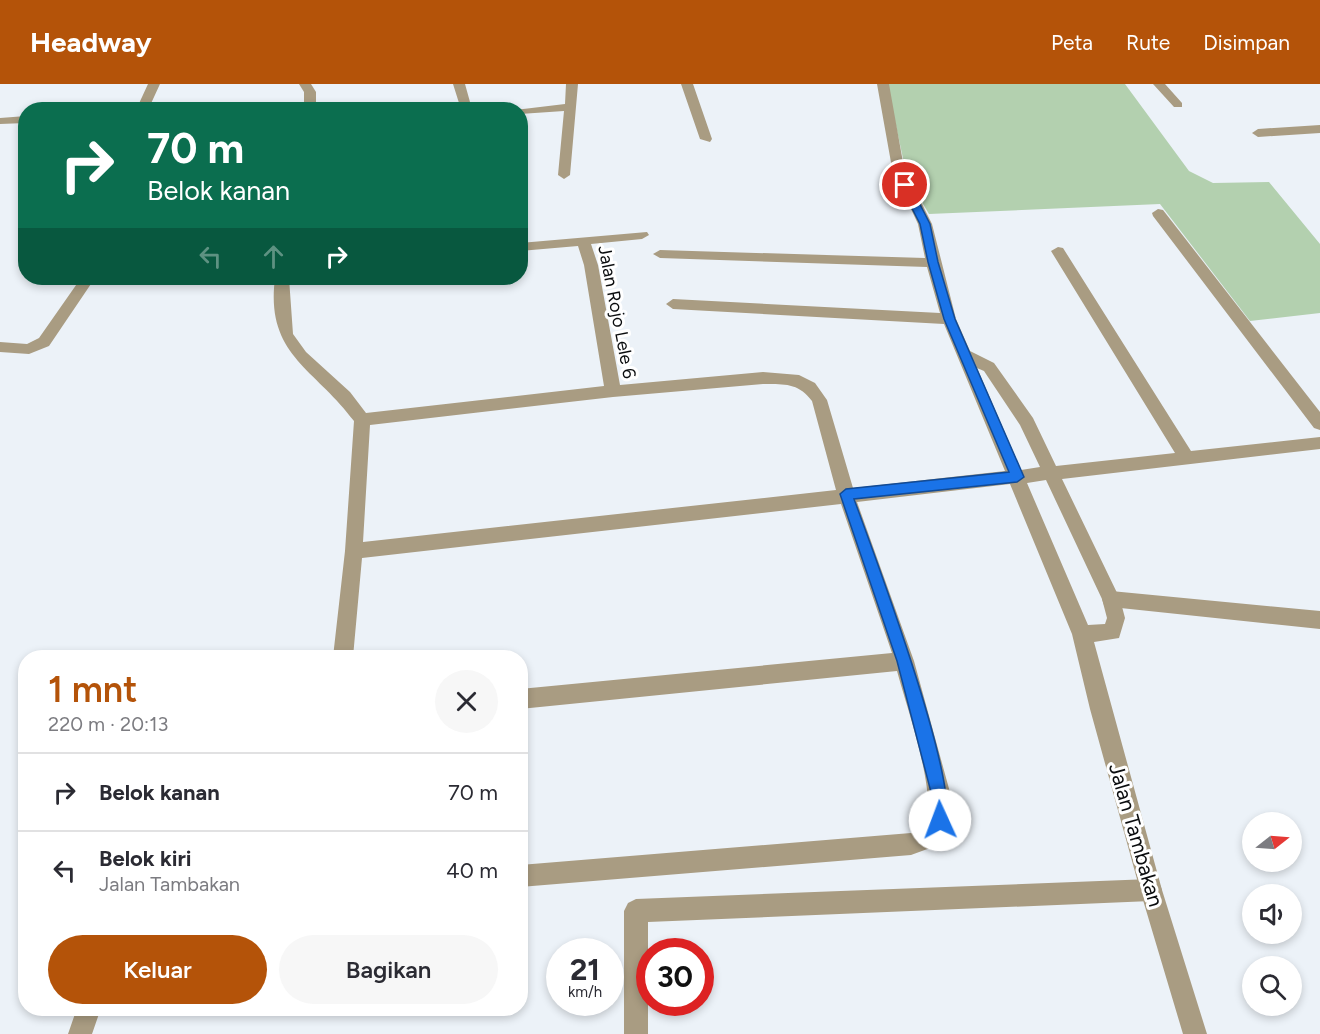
<!DOCTYPE html>
<html lang="id">
<head>
<meta charset="utf-8">
<style>
	body { margin:0; font-family:Figtree,sans-serif; background:#f7f7f7; color:#2b2b33; height:100vh; display:flex; flex-direction:column; font-size:22px; white-space:nowrap }
	* { box-sizing:border-box; margin:0 }
	p { font-size:20px; color:#7c7c81 }
	.icon { flex:none; width:33px; height:33px; fill:none; stroke:currentColor; stroke-width:2; stroke-linecap:round; stroke-linejoin:round }
	.map { position:relative; flex:1; overflow:hidden }
	.panel { position:absolute; left:18px; top:566px; width:510px; height:366px; display:flex; flex-direction:column; background:#fff; border-radius:24px; box-shadow:0 3px 9px #0003 }
	.panel>* { flex:none }
	.banner { position:absolute; left:18px; top:18px; width:510px; height:183px; border-radius:24px; box-shadow:0 3px 9px #0003; background:#0b6e4f; color:#fff; overflow:hidden }
	.needle { width:39px; rotate:73deg }
	.controls { position:absolute; left:1242px; top:728px; display:grid; gap:12px }
	.controls a { display:grid; place-items:center; width:60px; height:60px; border-radius:50%; background:#fff; box-shadow:0 3px 9px #0003; font-size:30px }
	.speed { position:absolute; left:546px; top:854px; display:flex; gap:12px; font-size:30px; font-weight:700; text-align:center }
	.speed>* { display:grid; place-content:center; width:78px; height:78px; border-radius:50%; background:#fff; box-shadow:0 3px 9px #0003; line-height:1 }
	.speed small { font-size:15px; font-weight:400 }
	.speed .limit { border:9px solid #d22; background:#fff; color:#111 }
	.pin { position:absolute; display:grid; place-items:center; width:51px; height:51px; color:#fff; margin:-26px; border:3px solid #fff; border-radius:50%; box-shadow:0 2px 6px #0007 }
	.me { position:absolute; width:66px; margin:-33px; rotate:358deg; stroke-linejoin:round; filter:drop-shadow(0 0 4px #0008) }
	.turn { display:flex; align-items:center; gap:21px; height:126px; padding:0 30px; font-size:27px }
	.turn .icon { width:78px; height:78px; stroke-width:2.5 }
	.turn b { display:block; font-size:42px; line-height:51px }
	.lanes { display:flex; align-items:center; height:57px; padding:0 30px; background:#0003; justify-content:center; gap:30px; direction:ltr }
	.lanes .off { opacity:.35 }
	.round { display:grid; place-items:center; flex:none; width:63px; height:63px; border-radius:32px; background:#f7f7f7 }
	.head { display:flex; align-items:center; justify-content:space-between; height:102px; padding:0 30px }
	h1 { font-size:36px; font-weight:600; line-height:45px; color:#b45309 }
	.cta { display:flex; gap:12px; margin-top:auto; padding:12px 30px }
	.cta a { flex:1; height:69px; border-radius:36px; background:#b45309; color:#fff; font-size:24px; font-weight:600; line-height:69px; text-align:center }
	.cta a+a { background:#f7f7f7; color:#2b2b33 }
	ul { padding:0; list-style:none }
	li { display:flex; align-items:center; gap:18px; height:78px; padding:0 30px; border-top:2px solid #e1e1e2 }
	li div { flex:1 }
	li b { display:block; font-size:22px }
	li em { font-style:normal }
	header { display:flex; align-items:center; gap:36px; box-sizing:border-box; height:84px; padding:0 30px; background:#b45309; color:#fff }
	header strong { font-size:28px }
	nav { display:flex; gap:33px; margin-inline-start:auto; font-size:21px }
	.map>svg:first-child { display:block }
</style>
</head>
<body>
<header>
<strong>Headway</strong>
<nav><a>Peta</a><a>Rute</a><a>Disimpan</a></nav>
</header>
<div class="map">
<svg width="1320" height="950" viewBox="0 0 1320 950">
	<rect width="100%" height="100%" fill="#ecf2f8"/>
	<!-- green -->
	<path fill="#b3d0af" d="M887 0H1125L1189 87 1213 99 1269 98 1320 160V229L1250 237 1160 120 929 130 907 93Z"/>
	<g fill="none" stroke-linecap="round" stroke-linejoin="round">
		<!-- lane -->
		<path fill="#a99c82" fill-rule="evenodd" d="M1153 0H1165L1182 19V23H1174Z
			M1111 507 1320 527V545L1111 523 1104 521 1102 515 1104 509Z
			M1151 795 1159 798 1162 806 1159 814 1151 817 648 838V950H624V827L628 819 636 815Z"/>
		<!-- street -->
		<path fill="#a99c82" fill-rule="evenodd" d="M148 0H160L148 26H136Z
			M299 0H311L316 8V26H304V8Z
			M453 0H465L470 18 477 26H465L459 19Z
			M566 0H578L570 91 564 95 558 91 564 27 520 30V26H515L565 20Z
			M681 0H693L712 55 710 58 700 55Z
			M877 0H889L904 84 932 140 956 235 970 267 994 279 1033 334 1056 382 1175 369 1051 167 1058 163 1063 164 1191 367 1320 353V365L1062 395 1120 515 1125 534 1119 554 1094 558 1162 806 1207 950H1183L1140 806 1090 625 1072 550 1010 400 857 418 914 577 951 712V736L941 760 911 771 520 803V781L911 749 925 744C939 714 906 621 897 587L520 625V605L892 569 841 420 362 474 353 573H333L345 467 354 337C315 284 265 271 275 194H289L293 250 306 268 350 308 366 329 604 302 584 181 578 162 520 167V159L647 148 649 151 642 155 591 160 598 181 620 301 763 288 799 291 815 299 827 316 853 404 1005 387 944 240 673 225 666 220 673 215 940 229 927 183 660 174 653 170 660 166 925 174 918 140 892 84ZM977 284 984 287 1020 341 1040 383 1021 386ZM763 300C784 300 799 299 812 317L836 406 363 458 370 341 613 313ZM1046 396 1102 515 1107 534 1105 540 1088 541 1027 399Z
			M26 32V39L0 40V34Z
			M1320 41V49L1258 53 1252 49 1258 45Z
			M1158 125 1163 126 1320 328V346L1314 344 1153 132 1152 129Z
			M81 194H95L49 262 29 270 0 268V258L27 260 39 254Z
			M77 924H101L92 950H68Z"/>
	</g>
	<!-- route -->
	<path fill="#1a73e8" stroke="#114b97" stroke-width="1.5" d="M902 99H909L930 140 938 178 955 235 1024 393 1017 398 854 415C873 467 962 702 945 742L940 744 934 742 932 712 897 577 840 410 846 405 1009 388 944 235 928 178 920 140 900 101Z"/>
	<g text-anchor="middle" stroke-width="6" stroke-linejoin="round" paint-order="stroke">
		<!-- street labels -->
		<g font-size="18" fill="#0a0c0e" stroke="#fff">
			<text transform="translate(617 228) rotate(79)" y="6">Jalan Rojo Lele 6</text>
		</g>
		<!-- near-street labels -->
		<g font-size="21" fill="#0a0c0e" stroke="#fff">
			<text transform="translate(1136 751) rotate(74)" y="7">Jalan Tambakan</text>
		</g>
	</g>
</svg>
<div class="controls">
<a><svg class="needle" viewBox="-14 -14 28 28"><path d="M0-13l5 13h-10z" fill="#e53935"/><path d="M0 13l5-13h-10z" fill="#7c7c81"/></svg></a>
<a><svg class="icon" aria-label="sound" viewBox="0 0 24 24"><path d="M4 9h4l5-4v14l-5-4H4zM17 9q2 3 0 6"/></svg></a>
<a><svg class="icon" aria-label="search" viewBox="0 0 24 24"><circle cx="10" cy="10" r="6"/><path d="M15 15l6 6"/></svg></a>
</div>
<div class="speed"><div>21<small>km/h</small></div><div class="limit">30</div></div>
<div class="pin" style="left:905px;top:101px;background:#d93025"><svg class="icon" aria-label="arrive" viewBox="0 0 24 24"><path d="M6 21V4h12l-3 4 3 4H6"/></svg></div>
<svg class="me" style="left:940px;top:736px" viewBox="-20 -20 40 40"><circle r="19" fill="#fff"/><path d="M0-13L10 11 0 6-10 11z" fill="#1a73e8"/></svg>
<div class="banner">
<div class="turn"><svg class="icon" aria-label="right" viewBox="0 0 24 24"><path d="M7 20v-9h11M14 6l5 5-5 5"/></svg><div><b>70 m</b>Belok kanan</div></div>
<div class="lanes"><svg class="icon off" aria-label="left" viewBox="0 0 24 24"><path d="M17 20v-9H6M10 6l-5 5 5 5"/></svg><svg class="icon off" aria-label="ahead" viewBox="0 0 24 24"><path d="M12 20V5M6 11l6-6 6 6"/></svg><svg class="icon" aria-label="right" viewBox="0 0 24 24"><path d="M7 20v-9h11M14 6l5 5-5 5"/></svg></div>
</div>
<section class="panel">
<div class="head"><div><h1>1 mnt</h1><p>220 m · 20:13</p></div><a class="round"><svg class="icon" aria-label="close" viewBox="0 0 24 24"><path d="M6 6l12 12M18 6L6 18"/></svg></a></div>
<ul>
<li><svg class="icon" aria-label="right" viewBox="0 0 24 24"><path d="M7 20v-9h11M14 6l5 5-5 5"/></svg><div><b>Belok kanan</b></div><em>70 m</em></li>
<li><svg class="icon" aria-label="left" viewBox="0 0 24 24"><path d="M17 20v-9H6M10 6l-5 5 5 5"/></svg><div><b>Belok kiri</b><p>Jalan Tambakan</p></div><em>40 m</em></li>
</ul>
<div class="cta"><a>Keluar</a><a>Bagikan</a></div>
</section>
</div>
</body>
</html>
